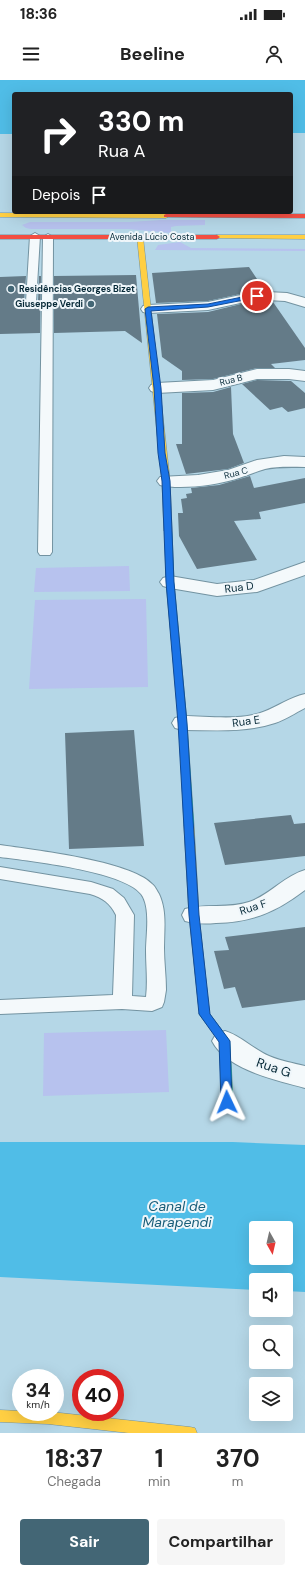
<!DOCTYPE html>
<html lang="pt">
<head>
<meta charset="utf-8">
<style>
	body { margin:0; font-family:"DM Sans",sans-serif; background:#f6f6f6; color:#222; height:100vh; display:flex; flex-direction:column; font-size:15px; white-space:nowrap }
	* { box-sizing:border-box; margin:0 }
	p { font-size:13px; color:#767676 }
	.icon { flex:none; width:22px; height:22px; fill:none; stroke:currentColor; stroke-width:2; stroke-linecap:round; stroke-linejoin:round }
	.map { position:relative; height:1353px; overflow:hidden }
	.panel { display:flex; flex-direction:column; background:#fff; flex:1 }
	.panel>* { flex:none }
	.guide { position:absolute; left:12px; top:12px; width:281px; height:122px; border-radius:4px; box-shadow:0 4px 16px #0002; background:#202124; color:#fff; overflow:hidden }
	.needle { width:26px; rotate:172deg }
	.fabs { position:absolute; left:249px; top:1141px; display:grid; gap:8px }
	.fabs a { display:grid; place-items:center; width:44px; height:44px; border-radius:4px; background:#fff; box-shadow:0 4px 16px #0002; font-size:20px }
	.speed { position:absolute; left:12px; top:1289px; display:flex; gap:8px; font-size:20px; font-weight:700; text-align:center }
	.speed>* { display:grid; place-content:center; width:52px; height:52px; border-radius:50%; background:#fff; box-shadow:0 4px 16px #0002; line-height:1 }
	.speed small { font-size:10px; font-weight:400 }
	.speed .limit { border:6px solid #d22; background:#fff; color:#111 }
	.pin { position:absolute; display:grid; place-items:center; width:34px; height:34px; color:#fff; margin:-17px; border:2px solid #fff; border-radius:50%; box-shadow:0 1px 4px #0007 }
	.me { position:absolute; width:44px; margin:-22px; rotate:358deg; stroke-linejoin:round; filter:drop-shadow(0 0 3px #0008) }
	.turn { display:flex; align-items:center; gap:14px; height:84px; padding:0 20px; font-size:18px }
	.turn .icon { width:52px; height:52px; stroke-width:2.5 }
	.turn b { display:block; font-size:28px; line-height:34px }
	.then { display:flex; align-items:center; height:38px; padding:0 20px; background:#0003; gap:8px; font-size:15px }
	.eta { display:flex; justify-content:space-evenly; align-items:center; height:68px; text-align:center }
	.eta b { font-size:24px; font-weight:700; line-height:28px }
	.primary-button { display:flex; gap:8px; margin-top:auto; padding:8px 20px }
	.primary-button a { flex:1; height:46px; border-radius:4px; background:#436675; color:#fff; font-size:16px; font-weight:700; line-height:46px; text-align:center }
	.primary-button a+a { background:#f6f6f6; color:#222 }
	.status { display:flex; justify-content:space-between; align-items:center; height:28px; padding:0 20px; background:#fff; direction:ltr }
	.status svg { height:11px; fill:currentColor }
	header { display:flex; justify-content:space-between; align-items:center; height:52px; padding:0 20px; background:#fff; font-size:18px; font-weight:700 }
	.map>svg:first-child { display:block }
</style>
</head>
<body>
<div class="status"><b>18:36</b><svg viewBox="0 0 49 12"><path d="M0 12V9h3v3zM5 12V6h3v6zM10 12V3h3v9zM15 12V0h3v12zM26 1h20v11H26zM47 4h2v5h-2z"/></svg></div>
<header><svg class="icon" aria-label="menu" viewBox="0 0 24 24"><path d="M4 6h16M4 12h16M4 18h16"/></svg>Beeline<svg class="icon" aria-label="person" viewBox="0 0 24 24"><circle cx="12" cy="8" r="4"/><path d="M4 21q1-7 8-7t8 7"/></svg></header>
<div class="map">
<svg width="305" height="1353" viewBox="0 0 305 1353">
	<rect width="100%" height="100%" fill="#b5d7e7"/>
	<!-- green -->
	<path fill="#b7c2ee" d="M161 140H205V145L176 146 171 147V153L128 149H30L26 148 22 145 30 142H130Z
		M180 162 191 168 305 169V171L155 170 158 165Z
		M129 486 130 511 34 512 36 488Z
		M146 519 148 607 29 609 35 520Z
		M166 950 169 1012 43 1016 44 953Z"/>
	<!-- water -->
	<path fill="#50bde7" fill-rule="evenodd" d="M0 0H305V53H291V14H14V54H0Z
		M0 1062H233L305 1065V1212L286 1211V1200H256V1210L0 1197ZM256 1148H286V1178H256Z"/>
	<!-- building -->
	<path fill="#647b88" d="M249 187 265 211 245 213 208 221 156 223 152 193Z
		M136 195 142 263 125 251 54 253V196Z
		M26 196 24 222 32 226 38 222 39 196H41L40 253 0 254V197Z
		M267 222H273L305 268V280L271 284 275 288H257L213 299 182 300V291L162 277 157 234 208 232 245 223Z
		M257 300 291 301 305 313V328L288 332 282 327 270 330 242 304Z
		M231 307 233 354 244 383 228 389 186 394 176 364H182V313L213 312Z
		M250 396 254 408 305 398V423L259 432 261 439 234 441 257 480 197 489 179 456 178 433H183L181 419 187 418 186 414 192 413 191 408 219 405Z
		M134 650 144 766 69 769 65 653Z
		M291 735 294 744 305 743V776L225 785 214 743Z
		M305 847V920L242 928 235 907 224 909 214 871 229 870 225 857Z"/>
	<g fill="none" stroke-linecap="round" stroke-linejoin="round">
		<!-- lane casing -->
		<g stroke="#7393a1" stroke-width="2">
			<path id="lane" d="M35 153 40 156 36 222 31 225 26 222 30 156Z
				M48 154 53 157 52 472 50 475H40L38 472 43 157Z
				M0 765C34 770 130 781 152 804 155 806 157 811 159 814 167 831 164 850 164 868 164 882 166 896 166 910L164 922 162 927 152 931 122 929 0 934V920L113 915 116 835C110 823 103 818 90 814L0 799V787L91 802 113 809 124 818 134 835 132 916 146 917C148 901 146 886 146 871 146 855 151 827 141 814 123 791 30 781 0 777Z"/>
		</g>
		<!-- street casing -->
		<g stroke="#7393a1" stroke-width="2">
			<path id="street" d="M267 212 287 213 305 218V227L285 221 267 220 245 222 208 230 148 233 143 232 141 229 143 226 148 225 208 222 245 214Z
				M257 289H289L305 291V301L289 299H257L213 310 157 313 151 311 149 308 151 305 157 303 213 300Z
				M284 376 305 377V387C292 387 278 386 265 389 255 392 246 396 236 399 216 405 180 410 160 405L157 401 160 397 198 395 228 390 257 380Z
				M305 482V495L257 512 217 516 170 508 163 506 160 502 163 498 170 496 217 504 254 500Z
				M305 614V628C295 633 285 640 275 643 245 653 213 650 183 650L175 648 172 643 175 638 183 636C207 636 241 641 263 632 277 627 290 617 305 614Z
				M305 790V810C276 832 253 842 216 843 205 844 196 844 185 841L182 835 185 829C206 823 229 829 249 822 270 815 284 796 305 790Z
				M225 951C241 956 253 969 269 976 280 981 293 983 305 986V1008C276 1000 227 990 212 961L216 954Z"/>
		</g>
		<!-- fast casing -->
		<g stroke="#7393a1" stroke-width="1">
			<path id="fast" d="M165 449H168L172 451 174 502 187 643 194 746 189 749 184 746 179 643 166 502Z
				M204 926 208 927 209 933 230 961 233 1021 231 1024 227 1026 223 1024 221 1021 220 962 199 934 200 927Z"/>
		</g>
		<!-- slow casing -->
		<g stroke="#7393a1" stroke-width="1">
			<path id="slow" d="M0 133 166 134 169 136 166 138 0 137Z
				M140 155 143 157 170 401 172 451 168 453 164 451 162 401 137 157Z
				M217 155H305V159L215 158V156Z
				M189 743 194 746 199 835 209 930 208 933 204 934 200 933 199 930 189 835 184 746Z
				M0 1330 21 1331V1332H51L190 1347 195 1348 197 1353H129L48 1344 0 1342Z"/>
		</g>
		<!-- jam casing -->
		<g stroke="#7393a1" stroke-width="1">
			<path id="jam" d="M166 134H305V138L164 137V135Z
				M0 155H217L220 157 217 159H0Z"/>
		</g>
		<!-- lane -->
		<use href="#lane" fill="#f4f9fb" fill-rule="evenodd"/>
		<!-- street -->
		<use href="#street" fill="#f4f9fb" fill-rule="evenodd"/>
		<!-- fast -->
		<use href="#fast" fill="#16e098" fill-rule="evenodd"/>
		<!-- slow -->
		<use href="#slow" fill="#ffcf43" fill-rule="evenodd"/>
		<!-- jam -->
		<use href="#jam" fill="#f24e42" fill-rule="evenodd"/>
	</g>
	<!-- route -->
	<path fill="#1a73e8" stroke="#114b97" d="M257 214 259 215V217L208 227 151 231 161 308 165 373 170 401 174 502 187 643 199 835 210 934 230 961 232 1022 231 1025 227 1026 223 1025 221 1022 219 962 199 934 189 835 178 643 166 502 162 401 158 373 154 308 145 229 148 227 208 224Z"/>
	<!-- markers -->
	<g fill="#436675" stroke="#eff6fa" stroke-width="1.5">
		<circle cx="11" cy="209" r="4"/>
		<circle cx="91" cy="224" r="4"/>
	</g>
	<g text-anchor="middle" stroke-width="4" stroke-linejoin="round" paint-order="stroke">
		<!-- far-street labels -->
		<g font-size="9" fill="#062937" stroke="#eff6fa">
			<text x="152" y="160">Avenida Lúcio Costa</text>
			<text transform="translate(231 300) rotate(-14)" y="3">Rua B</text>
			<text transform="translate(236 393) rotate(-15)" y="3">Rua C</text>
		</g>
		<!-- far-poi labels -->
		<g font-size="9" font-weight="bold" fill="#062937" stroke="#eff6fa" text-anchor="start">
			<text x="19" y="212">Residências Georges Bizet</text>
			<text x="83" y="227" text-anchor="end">Giuseppe Verdi</text>
		</g>
		<!-- street labels -->
		<g font-size="11" fill="#062937" stroke="#eff6fa">
			<text transform="translate(239 507) rotate(-7)" y="4">Rua D</text>
			<text transform="translate(246 641) rotate(-8)" y="4">Rua E</text>
			<text transform="translate(253 827) rotate(-18)" y="4">Rua F</text>
		</g>
		<!-- near-street labels -->
		<g font-size="13" fill="#062937" stroke="#eff6fa">
			<text transform="translate(274 987) rotate(19)" y="5">Rua G</text>
		</g>
		<!-- near-water labels -->
		<g font-size="14" font-style="italic" fill="#195e79" stroke="#eff6fa">
			<text x="177" y="1131">Canal de<tspan x="177" dy="16">Marapendi</tspan></text>
		</g>
	</g>
</svg>
<div class="fabs">
<a><svg class="needle" viewBox="-14 -14 28 28"><path d="M0-13l5 13h-10z" fill="#e53935"/><path d="M0 13l5-13h-10z" fill="#767676"/></svg></a>
<a><svg class="icon" aria-label="sound" viewBox="0 0 24 24"><path d="M4 9h4l5-4v14l-5-4H4zM17 9q2 3 0 6"/></svg></a>
<a><svg class="icon" aria-label="search" viewBox="0 0 24 24"><circle cx="10" cy="10" r="6"/><path d="M15 15l6 6"/></svg></a>
<a><svg class="icon" aria-label="layers" viewBox="0 0 24 24"><path d="M12 4l9 5-9 5-9-5zM3 14l9 5 9-5"/></svg></a>
</div>
<div class="speed"><div>34<small>km/h</small></div><div class="limit">40</div></div>
<div class="pin" style="left:257px;top:216px;background:#d93025"><svg class="icon" aria-label="arrive" viewBox="0 0 24 24"><path d="M6 21V4h12l-3 4 3 4H6"/></svg></div>
<svg class="me" style="left:227px;top:1022px" viewBox="-20 -20 40 40"><path d="M0-17L14 15 0 8-14 15z" fill="#1a73e8" stroke="#fff" stroke-width="4"/></svg>
<div class="guide">
<div class="turn"><svg class="icon" aria-label="right" viewBox="0 0 24 24"><path d="M7 20v-9h11M14 6l5 5-5 5"/></svg><div><b>330 m</b>Rua A</div></div>
<div class="then">Depois<svg class="icon" aria-label="arrive" viewBox="0 0 24 24"><path d="M6 21V4h12l-3 4 3 4H6"/></svg></div>
</div>
</div>
<section class="panel">
<div class="eta">
<div><b>18:37</b><p>Chegada</p></div>
<div><b>1</b><p>min</p></div>
<div><b>370</b><p>m</p></div>
</div>
<div class="primary-button"><a>Sair</a><a>Compartilhar</a></div>
</section>
</body>
</html>
